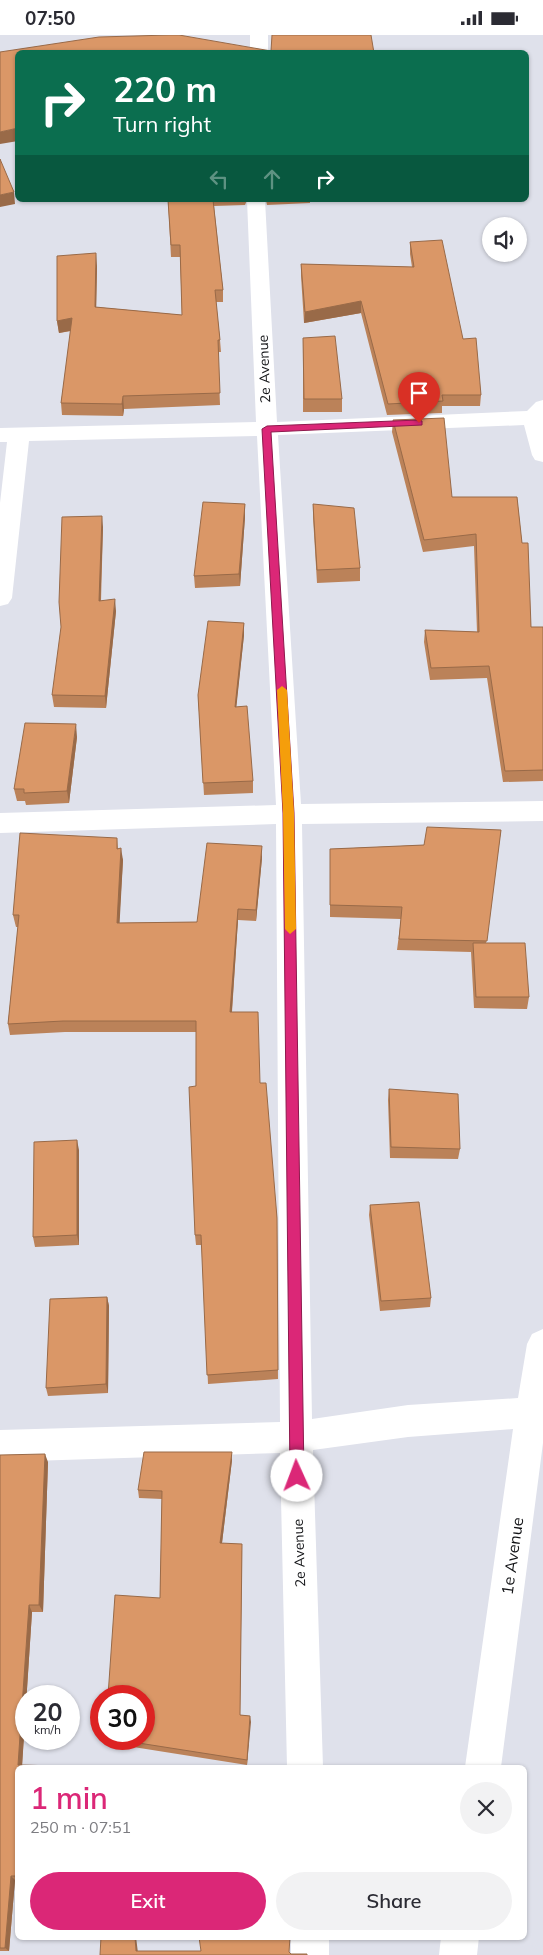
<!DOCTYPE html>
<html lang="en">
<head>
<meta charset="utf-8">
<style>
	body { margin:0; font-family:Mulish,sans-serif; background:#f2f2f3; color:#2b2b33; height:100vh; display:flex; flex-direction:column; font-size:19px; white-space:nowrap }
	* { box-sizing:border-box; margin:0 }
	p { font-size:16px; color:#7c7c81 }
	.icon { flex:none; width:28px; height:28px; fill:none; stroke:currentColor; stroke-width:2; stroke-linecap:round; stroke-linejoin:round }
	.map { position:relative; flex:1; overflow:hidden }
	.side { position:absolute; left:15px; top:1730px; width:512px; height:175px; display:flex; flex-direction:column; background:#fff; border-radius:8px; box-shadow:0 1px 4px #0004 }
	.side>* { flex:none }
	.banner { position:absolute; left:15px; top:15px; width:514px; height:152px; border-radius:8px; box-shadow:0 1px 4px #0004; background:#0b6e4f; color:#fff; overflow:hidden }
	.tools { position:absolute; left:482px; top:182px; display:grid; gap:10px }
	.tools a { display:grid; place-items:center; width:45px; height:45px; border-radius:50%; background:#fff; box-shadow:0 1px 4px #0004; font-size:25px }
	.speed { position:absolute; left:15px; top:1650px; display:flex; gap:10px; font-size:25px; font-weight:700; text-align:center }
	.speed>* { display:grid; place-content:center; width:65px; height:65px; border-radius:50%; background:#fff; box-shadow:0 1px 4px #0004; line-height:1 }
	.speed small { font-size:12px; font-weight:400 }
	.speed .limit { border:8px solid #d22; background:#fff; color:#111 }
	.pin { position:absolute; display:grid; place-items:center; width:42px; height:42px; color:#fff; margin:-51px -21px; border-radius:50% 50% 50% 0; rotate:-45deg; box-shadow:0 0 5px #0007 }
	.pin .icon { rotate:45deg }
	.me { position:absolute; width:55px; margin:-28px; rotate:358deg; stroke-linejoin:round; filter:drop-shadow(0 0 4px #0008) }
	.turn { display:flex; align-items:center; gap:18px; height:105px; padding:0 15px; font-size:22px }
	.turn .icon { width:65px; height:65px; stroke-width:2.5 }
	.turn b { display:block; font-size:35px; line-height:42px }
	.lanes { display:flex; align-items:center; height:48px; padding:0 15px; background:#0003; justify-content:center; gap:25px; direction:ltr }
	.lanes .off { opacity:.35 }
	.round { display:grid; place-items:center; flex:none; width:52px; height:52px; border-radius:26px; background:#f2f2f3 }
	.headline { display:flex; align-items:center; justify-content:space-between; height:85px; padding:0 15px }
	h1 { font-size:30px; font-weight:600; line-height:38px; color:#db2777 }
	.action { display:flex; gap:10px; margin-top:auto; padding:10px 15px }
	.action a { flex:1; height:58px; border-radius:30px; background:#db2777; color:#fff; font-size:20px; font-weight:600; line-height:58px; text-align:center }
	.action a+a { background:#f2f2f3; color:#2b2b33 }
	.status { display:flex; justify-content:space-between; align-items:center; height:35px; padding:0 25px; background:#fff; direction:ltr }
	.status svg { height:14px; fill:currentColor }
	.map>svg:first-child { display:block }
</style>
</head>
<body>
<div class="status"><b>07:50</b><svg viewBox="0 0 49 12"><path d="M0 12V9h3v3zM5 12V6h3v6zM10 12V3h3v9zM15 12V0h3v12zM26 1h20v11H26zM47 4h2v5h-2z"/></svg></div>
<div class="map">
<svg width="543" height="1920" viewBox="0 0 543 1920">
	<rect width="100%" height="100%" fill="#dfe1eb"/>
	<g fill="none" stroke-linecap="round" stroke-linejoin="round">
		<!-- street -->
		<path fill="#fff" fill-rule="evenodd" d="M250 0H268V18H250Z
			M247 165H265L277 387 527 376 536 367 543 365V427L535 425 532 420 524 390 278 400 301 769 543 766V786L302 789 312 1384 408 1370 518 1363 527 1309 532 1299 543 1294V1408L501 1732H465L513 1394 408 1402 313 1415 323 1732H287L280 1418 0 1427V1395L280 1387 276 789 0 798V778L276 770 257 401 29 406 12 563 8 569 0 571V468L7 407H0V393L256 387Z
			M291 1902H329V1920H291Z
			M441 1902H479L477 1920H439Z"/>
	</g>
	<!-- wall -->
	<path fill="#bb8259" d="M168 165H247L245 170 214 171 223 255V267H216L220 305 221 317H218L220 370 124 374 123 381 62 380 61 368 71 296 59 298 57 286 97 231 96 272 182 280 180 222H171Z
		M266 165H310V168L267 170Z
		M410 207 463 304 481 360 480 371H442V378L387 380 361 278 304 288 301 241V229L412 232 410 219Z
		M303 303 342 364V377H303Z
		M393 385 452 462H517L531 592 543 593V746L503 747 487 643 430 645 424 607 425 595 477 597 474 511 423 517 392 397Z
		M245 469V482L240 551 195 553 194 541Z
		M313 469 360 533V546L317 548 313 482Z
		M103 492 101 566 116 576 106 673 54 672 52 660Z
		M244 588V600L236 672 253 746V758L204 760 198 660Z
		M77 702 69 768 26 770 25 766H17L14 754Z
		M501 795 486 908 529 962 527 974 474 973 471 917 397 915 401 884 330 882V814L424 810Z
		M117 803 118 814 123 825 119 888 197 887 262 823 256 886 238 885 232 977 260 1048 277 1183 278 1344 208 1349 202 1210H196L195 1200 196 997H65L10 1000 8 989 18 892H16L13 880Z
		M389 1054 460 1114 458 1124 390 1123 388 1065Z
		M79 1115V1210L35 1212 33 1202Z
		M370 1170 431 1263 430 1272 380 1276 369 1180Z
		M107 1262 109 1271 108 1358 48 1361 46 1353Z
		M0 1420 48 1427 43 1577H32L22 1730 18 1732V1845H15L9 1916H0Z
		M232 1425 222 1508 242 1516 240 1680 250 1681 247 1730 108 1708 106 1704H144L160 1563 162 1464 139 1463 138 1455Z"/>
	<!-- shaded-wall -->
	<path fill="#996a48" d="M18 93V106L0 109V97Z
		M14 157 15 169 0 172V160Z
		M96 218 97 231 96 284 95 272Z
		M361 266V278L304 288 305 277Z
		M72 283 74 295 59 298 57 286Z
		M123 361 124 374 123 381 122 369Z
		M245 469V482L240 551 239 539Z
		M102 481 103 492 100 577 99 566Z
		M115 564 116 576 106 673 105 661Z
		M244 588V600L235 685V672Z
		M76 689 77 702 69 768 67 756Z
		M262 811V823L256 886V875Z
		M121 813 123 825 119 899 117 888Z
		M238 874V885L231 988 230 977Z
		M77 1105 79 1115V1210L77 1200Z
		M107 1262 109 1271 108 1358 106 1349Z
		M232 1417V1425L221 1516 220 1508Z
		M45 1419 48 1427 43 1577 39 1570Z
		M29 1570 32 1577 22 1732 18 1730Z
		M250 1681 251 1687 247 1730V1725Z
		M11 1841 15 1845 9 1916 5 1913Z
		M135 1902H136L138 1918 136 1916Z"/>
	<!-- building -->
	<path fill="#da9767" stroke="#996a48" d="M169 0H179L271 16 272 0H371L374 18H18V93L0 97V17L99 2Z
		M0 124 14 157 0 160Z
		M168 165H213L223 255H215L220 305H218L220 358 123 361 122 369 61 368 72 283 57 286V221L96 218 95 272 182 280 180 210H171Z
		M442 205 463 304 476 303 481 360H442L443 366 388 369 361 266 305 277 301 229 414 232 410 207Z
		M335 301 342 364H304L303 303Z
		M444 383 452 462H517L522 508H528L531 592H543V735L505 736 489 631 431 633 425 595 479 597 476 499 424 505 393 385Z
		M203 467 245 469 239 539 194 541Z
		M313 469 354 473 360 533 317 535Z
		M102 481 99 566 115 564 105 661 52 660 61 592 59 567 62 482Z
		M208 586 244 588 235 672 247 671 253 746 203 748 198 660Z
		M25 688 76 689 67 756 24 758V754H14Z
		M427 792 501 795 487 906 399 904 402 872 330 870V814L424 810Z
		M20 798 117 803V814L121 813 117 888 197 887 207 808 262 811 256 875 238 874 230 977H258L260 1048H266L277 1183 278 1335 207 1340 201 1200H195L189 1052 196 1051V986H63L8 989 19 880H13Z
		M473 908H525L529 962H476Z
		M389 1054 458 1059 460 1114 391 1112Z
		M77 1105V1200L33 1202 34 1107Z
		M419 1167 431 1263 381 1266 370 1170Z
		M107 1262 106 1349 46 1353 50 1264Z
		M144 1417H232L220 1508 242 1509 240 1680 250 1681 247 1725 113 1704H144V1661H108L115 1560 160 1563 162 1456 138 1455Z
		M45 1419 39 1570H29L18 1730 98 1732H18V1841H11L5 1913H0V1420Z
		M101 1902H135L136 1916H201L199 1902H290L289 1917 291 1919H307V1920H100Z"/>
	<!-- route -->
	<path fill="#db2777" stroke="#8e194d" d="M419 385 422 386V390L271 397 294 778 304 1441 302 1445 297 1447 292 1445 290 1441 283 778 262 394 267 391Z"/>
	<!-- slow -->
	<path fill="#f59e0b" d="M282 651 287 655 294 778 296 894 290 899 285 894 283 778 277 655Z"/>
	<g text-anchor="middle" stroke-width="4.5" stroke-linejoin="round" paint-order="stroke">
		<!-- street labels -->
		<g font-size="14" fill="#121316" stroke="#fff">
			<text transform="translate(264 334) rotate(-92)" y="5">2e Avenue</text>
			<text transform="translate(299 1518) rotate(-92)" y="5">2e Avenue</text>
		</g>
		<!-- near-street labels -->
		<g font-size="16" fill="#121316" stroke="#fff">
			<text transform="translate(512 1521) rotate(-82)" y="6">1e Avenue</text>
		</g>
	</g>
</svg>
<div class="tools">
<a><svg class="icon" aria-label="sound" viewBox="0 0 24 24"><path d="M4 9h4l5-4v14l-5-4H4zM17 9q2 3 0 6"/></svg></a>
</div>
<div class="speed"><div>20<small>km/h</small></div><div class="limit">30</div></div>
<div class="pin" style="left:419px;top:388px;background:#d93025"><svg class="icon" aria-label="arrive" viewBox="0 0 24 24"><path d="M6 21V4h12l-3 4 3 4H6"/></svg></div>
<svg class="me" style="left:297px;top:1441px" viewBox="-20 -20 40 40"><circle r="19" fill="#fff"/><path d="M0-13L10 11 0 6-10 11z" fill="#db2777"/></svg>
<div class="banner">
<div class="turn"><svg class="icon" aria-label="right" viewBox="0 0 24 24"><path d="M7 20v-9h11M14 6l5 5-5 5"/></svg><div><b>220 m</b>Turn right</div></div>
<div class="lanes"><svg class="icon off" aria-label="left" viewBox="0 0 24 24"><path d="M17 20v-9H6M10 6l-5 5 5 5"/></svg><svg class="icon off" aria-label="ahead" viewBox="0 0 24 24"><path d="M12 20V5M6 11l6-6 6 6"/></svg><svg class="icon" aria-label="right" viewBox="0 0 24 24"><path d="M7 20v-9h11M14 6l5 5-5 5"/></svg></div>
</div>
<section class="side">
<div class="headline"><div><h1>1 min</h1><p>250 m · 07:51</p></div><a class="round"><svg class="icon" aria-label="close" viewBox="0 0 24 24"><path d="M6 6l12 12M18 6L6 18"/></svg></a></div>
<div class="action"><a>Exit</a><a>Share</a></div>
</section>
</div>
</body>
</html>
